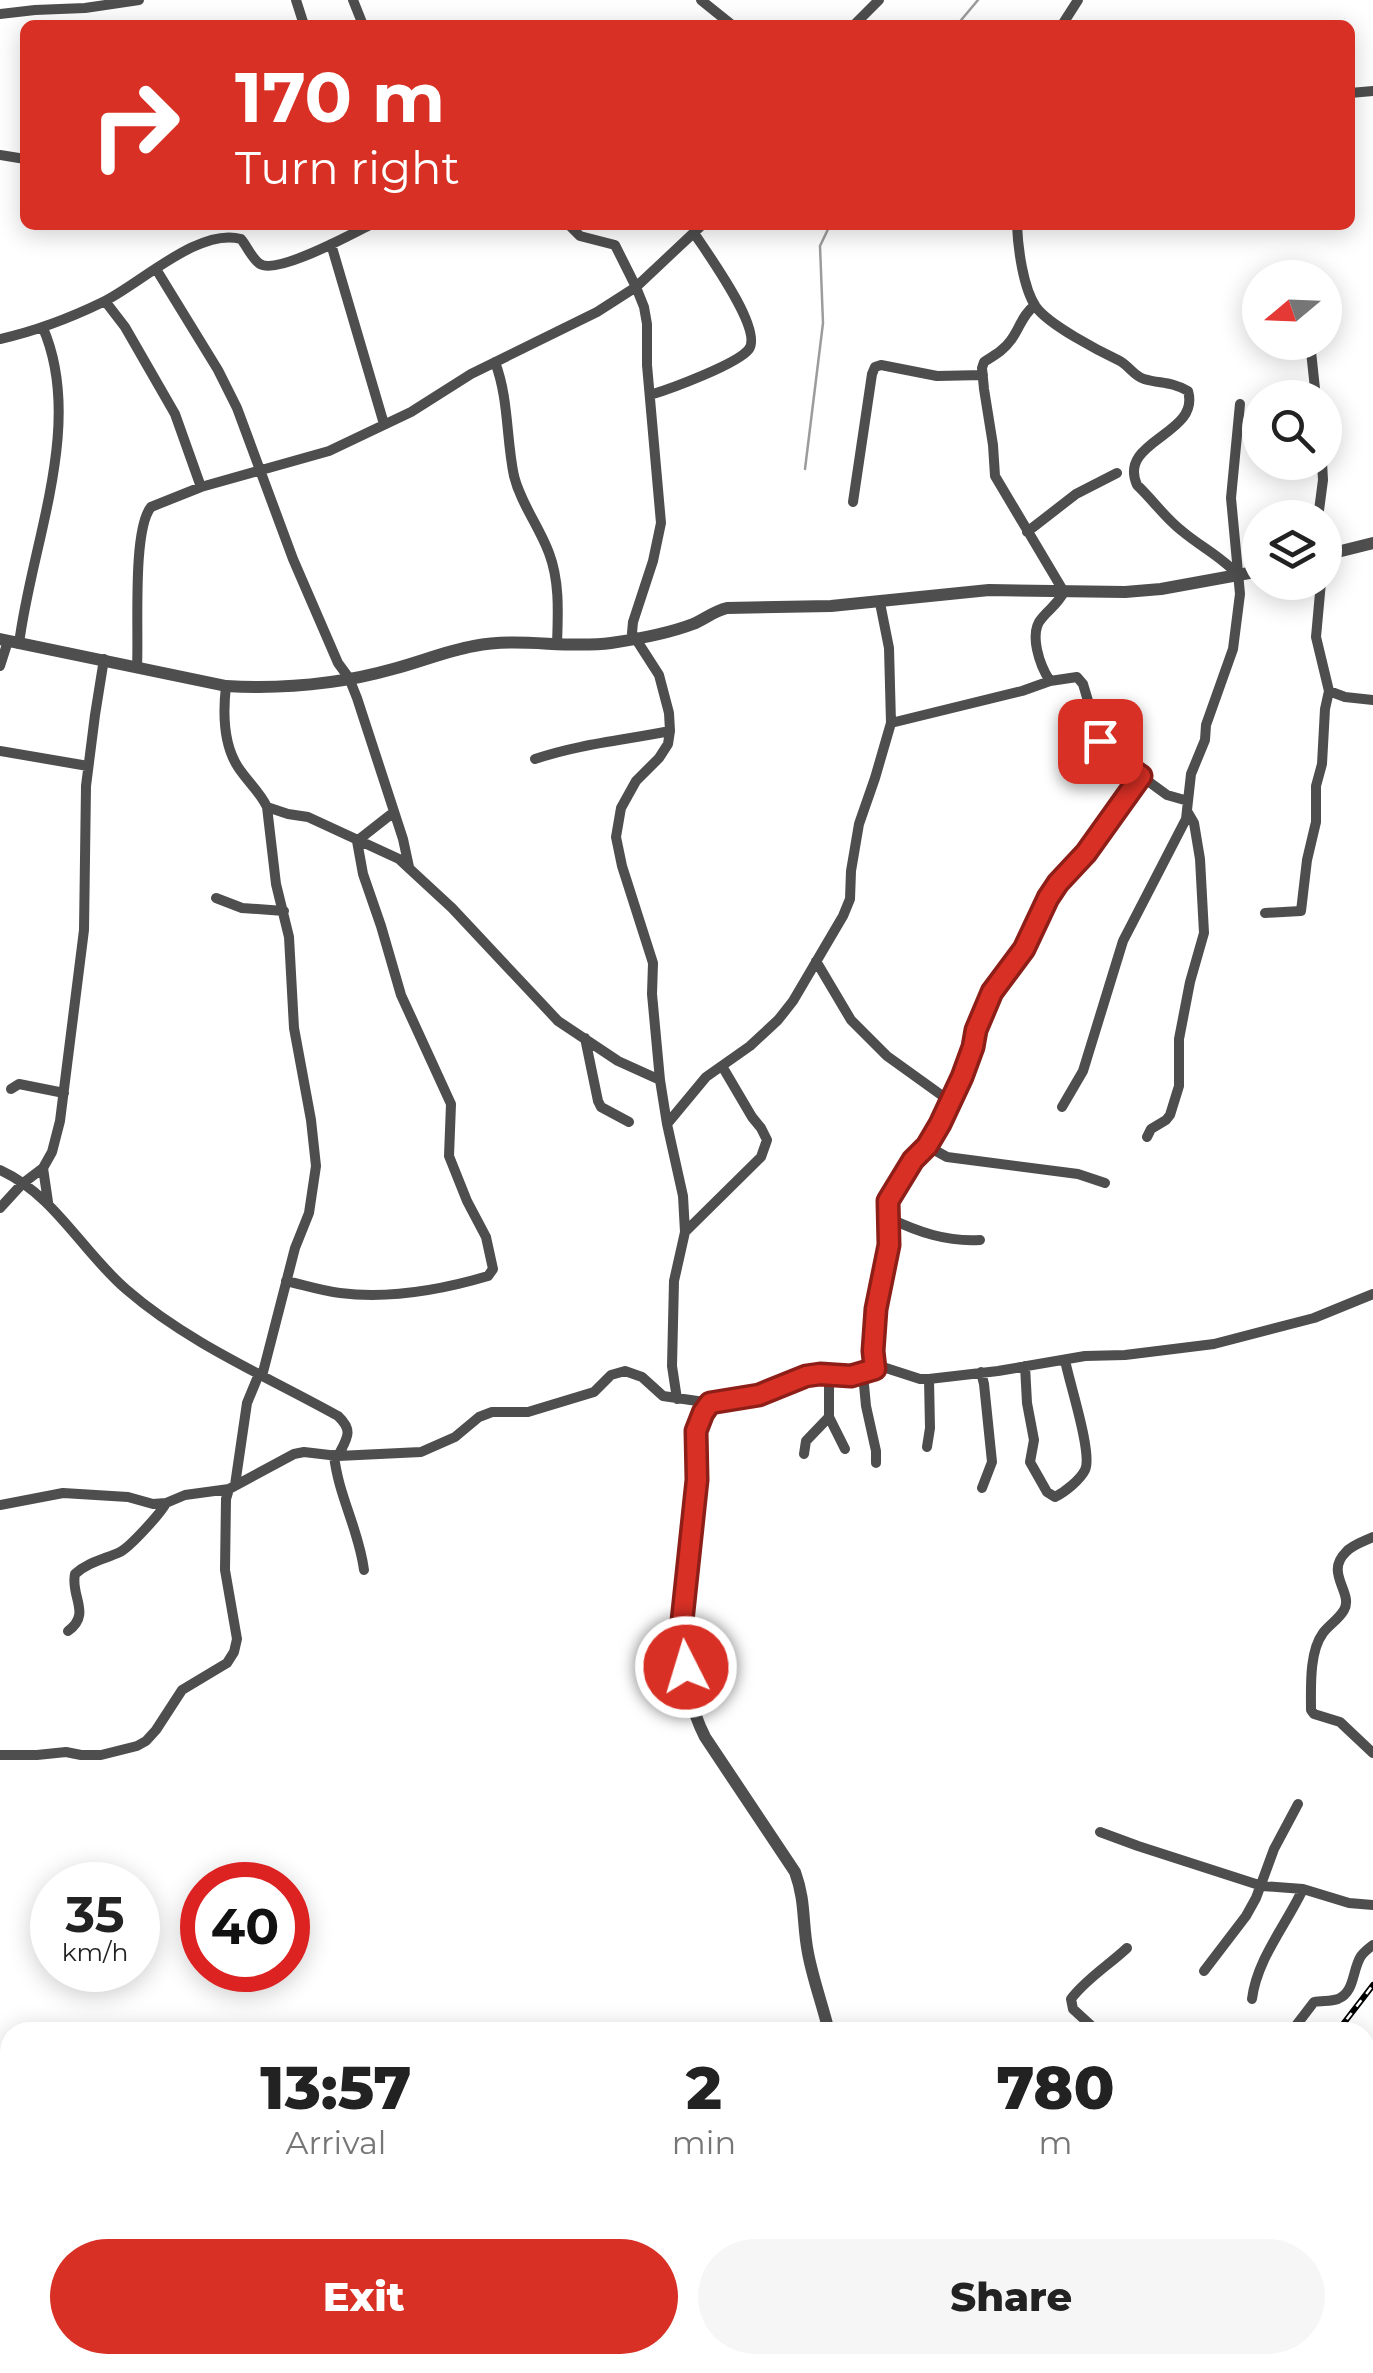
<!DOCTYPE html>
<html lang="en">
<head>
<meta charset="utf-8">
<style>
	body { margin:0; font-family:Montserrat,sans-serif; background:#f6f6f6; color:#222; height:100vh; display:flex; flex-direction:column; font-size:38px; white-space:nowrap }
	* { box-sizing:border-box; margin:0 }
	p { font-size:32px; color:#767676 }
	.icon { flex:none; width:55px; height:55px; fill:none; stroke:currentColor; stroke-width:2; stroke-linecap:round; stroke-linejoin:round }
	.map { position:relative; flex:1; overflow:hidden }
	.drawer { position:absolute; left:0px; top:2022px; width:1375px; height:352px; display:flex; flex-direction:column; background:#fff; border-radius:30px 30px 0 0; box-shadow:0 5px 25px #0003 }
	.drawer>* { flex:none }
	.guide { position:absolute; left:20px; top:20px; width:1335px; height:210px; border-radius:15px; box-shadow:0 5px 25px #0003; background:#d93025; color:#fff; overflow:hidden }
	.needle { width:65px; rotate:251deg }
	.controls { position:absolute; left:1242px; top:260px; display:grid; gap:20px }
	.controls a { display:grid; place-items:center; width:100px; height:100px; border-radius:50%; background:#fff; box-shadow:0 5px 25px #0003; font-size:50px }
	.speed { position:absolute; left:30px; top:1862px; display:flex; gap:20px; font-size:50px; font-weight:700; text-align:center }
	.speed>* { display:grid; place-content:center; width:130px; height:130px; border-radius:50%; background:#fff; box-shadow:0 5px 25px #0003; line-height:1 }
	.speed small { font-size:25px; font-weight:400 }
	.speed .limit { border:15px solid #d22; background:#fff; color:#111 }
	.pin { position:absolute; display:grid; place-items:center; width:85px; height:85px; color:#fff; margin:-42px; border-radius:20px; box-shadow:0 5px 15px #0006 }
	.me { position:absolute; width:110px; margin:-55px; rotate:355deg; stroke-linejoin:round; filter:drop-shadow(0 0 8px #0008) }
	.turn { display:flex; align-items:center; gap:35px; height:210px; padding:0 50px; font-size:45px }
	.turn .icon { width:130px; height:130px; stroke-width:2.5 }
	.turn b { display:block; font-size:70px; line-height:85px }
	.eta { display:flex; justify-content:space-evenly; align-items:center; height:170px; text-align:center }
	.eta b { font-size:60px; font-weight:800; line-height:70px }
	.action { display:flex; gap:20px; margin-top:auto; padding:20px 50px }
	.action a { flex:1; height:115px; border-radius:60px; background:#d93025; color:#fff; font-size:40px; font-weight:800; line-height:115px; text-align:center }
	.action a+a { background:#f6f6f6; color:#222 }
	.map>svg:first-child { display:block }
</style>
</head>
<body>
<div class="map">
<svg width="1373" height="2373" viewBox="0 0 1373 2373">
	<rect width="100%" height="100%" fill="#fff"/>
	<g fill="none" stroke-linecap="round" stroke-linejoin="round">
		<!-- stream -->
		<path stroke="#9c9c9c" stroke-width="2.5" d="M957 25 978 0
			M805 469 823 323 820 246 830 225"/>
		<!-- minor -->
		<path stroke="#4e4e4e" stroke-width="10" d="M296 0 304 25
			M353 0 363 25
			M701 0 732 25
			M0 14 35 10 85 8 139 0
			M854 25 879 0
			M1062 25 1078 0
			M1350 93 1373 91
			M0 155 25 159
			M569 225 580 236 615 245 636 287 644 307 647 324V365L661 523 653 561 633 622 632 633 659 675 669 713 670 731 668 744 659 758 636 781 621 808 616 837 622 866 653 963 652 994 660 1080 667 1124 683 1196 685 1232 674 1281 672 1366 677 1399
			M1017 225C1018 248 1023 288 1036 307 1049 325 1099 351 1120 361 1129 366 1134 376 1144 379 1161 384 1170 381 1188 391 1201 435 1117 440 1137 485 1153 500 1165 518 1182 531 1201 547 1222 557 1238 575
			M331 244 384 424
			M156 269 218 370 237 408 293 559 338 663 349 678 357 698 403 839 409 867
			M105 301 125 327 175 414 201 487
			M0 339C36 331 70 318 103 302 140 284 199 227 241 239 247 246 252 259 260 264 278 275 351 234 370 225
			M1310 342 1316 398
			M495 362C509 399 506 438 514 476 521 504 539 526 549 553 560 582 558 614 557 644
			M650 395C670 389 738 364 749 349 763 329 707 253 694 233
			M853 502 872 374 875 367 881 365 937 376 983 375
			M1318 518 1323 480 1322 462
			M1027 532 1076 494 1117 473
			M1321 582 1316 637 1329 691 1345 697 1373 700
			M19 644C31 545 85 425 43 328
			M0 666 8 641
			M137 667C139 633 132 530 151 507L201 487 329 451 411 412 471 374 597 312 636 287 702 225
			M1050 681 1077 677 1083 684 1100 741 1106 752 1141 776
			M226 686C223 712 223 744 238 767 247 781 260 792 267 807L276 884 289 937 294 1028 311 1120 316 1166 309 1213 295 1248 262 1376
			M891 723 1022 691 1050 681C1040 666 1028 633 1042 618 1051 607 1056 606 1064 592L995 476 993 445 984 389 982 368 984 362C995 355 1004 350 1011 340 1020 328 1022 315 1035 305
			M0 751 88 766
			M535 759C579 744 625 740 670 731
			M267 807 288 814 308 817 399 859 452 908 558 1021 618 1061 660 1080
			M357 841 394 812
			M216 898 242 908 284 911
			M1265 913 1301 911 1307 860 1316 822V786L1322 764 1325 709 1329 691
			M816 961 851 1020 887 1056 951 1102
			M585 1038 598 1101 601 1107 629 1122
			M11 1089 19 1084 64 1093
			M1062 1107 1083 1071 1123 941 1186 819 1191 774 1205 740 1206 725 1233 649 1240 594 1231 498 1240 404
			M667 1124 706 1077 750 1046 778 1020 793 1001 843 916 850 899 851 871 859 824 875 778 891 723 889 648 880 603
			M1147 1137 1151 1129 1166 1120 1170 1115 1179 1086V1039L1190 982 1204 933 1200 859 1194 823 1187 811
			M927 1146 947 1157 1078 1174 1105 1183
			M43 1168 48 1202
			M0 1170C55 1195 83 1253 127 1290 188 1343 268 1377 338 1416 354 1431 347 1438 338 1456
			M0 1208 22 1184 43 1168 52 1152 60 1121 84 930 86 786 95 715 104 659
			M889 1218C918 1232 947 1242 980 1240
			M685 1232 761 1157 767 1140 761 1128 752 1117 722 1066
			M286 1281C304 1285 322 1291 340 1293 389 1299 441 1290 488 1276L493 1269 486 1237 467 1201 449 1156 451 1104 401 995 381 926 363 874 357 841
			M1025 1366 1027 1403 1034 1440 1030 1462 1047 1492 1055 1497C1065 1492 1080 1480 1085 1470 1093 1454 1069 1382 1065 1360
			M875 1369 873 1351 877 1309 889 1245 888 1201 913 1160 927 1146 940 1123 962 1077 973 1047 976 1030 992 992 1024 949 1048 898 1086 853 1141 776 1167 795 1188 801
			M981 1372 984 1384 992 1462 982 1488
			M863 1374 866 1406 876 1451V1463
			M829 1417 845 1449
			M927 1447 930 1428 929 1379
			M804 1454 806 1441 829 1417V1386L834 1373
			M334 1455C338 1495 359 1530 364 1570
			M235 1485 247 1403 259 1374
			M0 1505 63 1493 128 1497 153 1504 166 1503 185 1495 229 1489
			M1373 1537C1365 1541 1352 1545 1346 1552 1324 1573 1354 1593 1344 1610 1339 1619 1329 1625 1323 1633 1309 1652 1311 1687 1311 1710L1314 1714 1340 1722 1373 1753
			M68 1631C92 1614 70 1596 75 1574 88 1562 105 1559 120 1552 130 1547 161 1513 166 1503
			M0 1755H37L66 1752 81 1755H101L137 1746 146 1741 156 1730 182 1690 227 1663 234 1652 237 1639 225 1570 226 1499 229 1489 294 1454 304 1452 338 1456 421 1452 455 1437 479 1417 492 1412H528L594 1392 611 1375 625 1371 642 1377 663 1396 711 1403 759 1395 807 1376 820 1374 851 1376 875 1369 886 1368 920 1379H929L998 1371 1085 1356 1125 1355 1214 1344 1314 1318 1373 1294
			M1100 1832 1138 1846 1262 1886 1303 1889 1349 1903 1373 1905
			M1204 1971 1246 1916 1256 1898 1274 1849 1298 1804
			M1252 1999C1257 1959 1286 1925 1303 1889
			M1098 2032 1073 2009 1071 1999C1086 1979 1109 1965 1127 1948
			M1291 2032 1314 2002C1322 2000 1330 2002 1338 1999 1355 1992 1352 1970 1361 1956 1364 1952 1369 1948 1373 1945
			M1365 2171 1373 2175
			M0 2309 10 2364
			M124 2365 126 2373
			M204 2365V2373
			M597 2365 600 2373
			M719 2365 722 2373
			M331 2372 334 2373
			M452 2373 453 2365
			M541 2373 545 2365
			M1366 2373 1373 2299"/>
		<!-- tertiary -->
		<path stroke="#4e4e4e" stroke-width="12" d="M1325 555 1373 543
			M0 639 226 686C281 689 340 684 393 669 420 662 446 651 474 646 520 637 565 649 611 643 638 639 667 634 693 624 705 619 714 611 727 608L831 606 989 590 1125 592 1161 589 1260 571
			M711 1403C689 1431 699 1453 697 1485 690 1567 665 1658 705 1737L795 1872C806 1902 802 1923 808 1953 813 1980 823 2006 829 2032
			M961 2365 967 2373"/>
		<!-- rail casing -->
		<g stroke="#000" stroke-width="6">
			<path id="rail" d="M1337 2032 1373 1985
				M1046 2373 1057 2365"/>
		</g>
		<!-- rail -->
		<use href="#rail" stroke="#fff" stroke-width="2.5" stroke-dasharray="8" stroke-linecap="butt"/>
	</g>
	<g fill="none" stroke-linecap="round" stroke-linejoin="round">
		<!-- route casing -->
		<g stroke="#8d1f18" stroke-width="25">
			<path id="route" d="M686 1667 682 1621 697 1480 696 1431 703 1413 710 1403 759 1395 806 1376 820 1374 851 1376 875 1369 873 1351 876 1309 889 1245 888 1201 913 1160 927 1146 940 1124 962 1077 973 1047 976 1030 992 992 1024 949 1048 898 1058 883 1086 853 1141 776 1106 752 1100 741"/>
		</g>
		<!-- route -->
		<use href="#route" stroke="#d93025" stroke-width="18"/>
	</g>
</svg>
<div class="controls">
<a><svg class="needle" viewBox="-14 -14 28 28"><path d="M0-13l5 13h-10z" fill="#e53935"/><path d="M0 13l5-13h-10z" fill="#767676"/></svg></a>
<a><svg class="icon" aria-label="search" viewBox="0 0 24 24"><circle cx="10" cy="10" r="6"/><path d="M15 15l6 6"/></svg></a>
<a><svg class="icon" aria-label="layers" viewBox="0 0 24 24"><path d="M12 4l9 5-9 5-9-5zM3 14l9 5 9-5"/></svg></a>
</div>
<div class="speed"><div>35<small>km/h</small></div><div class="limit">40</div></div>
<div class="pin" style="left:1100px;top:741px;background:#d93025"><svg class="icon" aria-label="arrive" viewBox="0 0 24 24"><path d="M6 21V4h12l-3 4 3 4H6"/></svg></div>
<svg class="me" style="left:686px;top:1667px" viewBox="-20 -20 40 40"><circle r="17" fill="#d93025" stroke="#fff" stroke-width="3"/><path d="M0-11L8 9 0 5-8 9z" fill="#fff"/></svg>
<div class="guide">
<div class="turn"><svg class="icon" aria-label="right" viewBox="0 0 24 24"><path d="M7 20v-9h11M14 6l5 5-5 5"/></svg><div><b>170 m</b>Turn right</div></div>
</div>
<section class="drawer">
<div class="eta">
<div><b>13:57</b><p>Arrival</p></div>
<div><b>2</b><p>min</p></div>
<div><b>780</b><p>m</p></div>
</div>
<div class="action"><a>Exit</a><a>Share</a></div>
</section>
</div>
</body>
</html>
